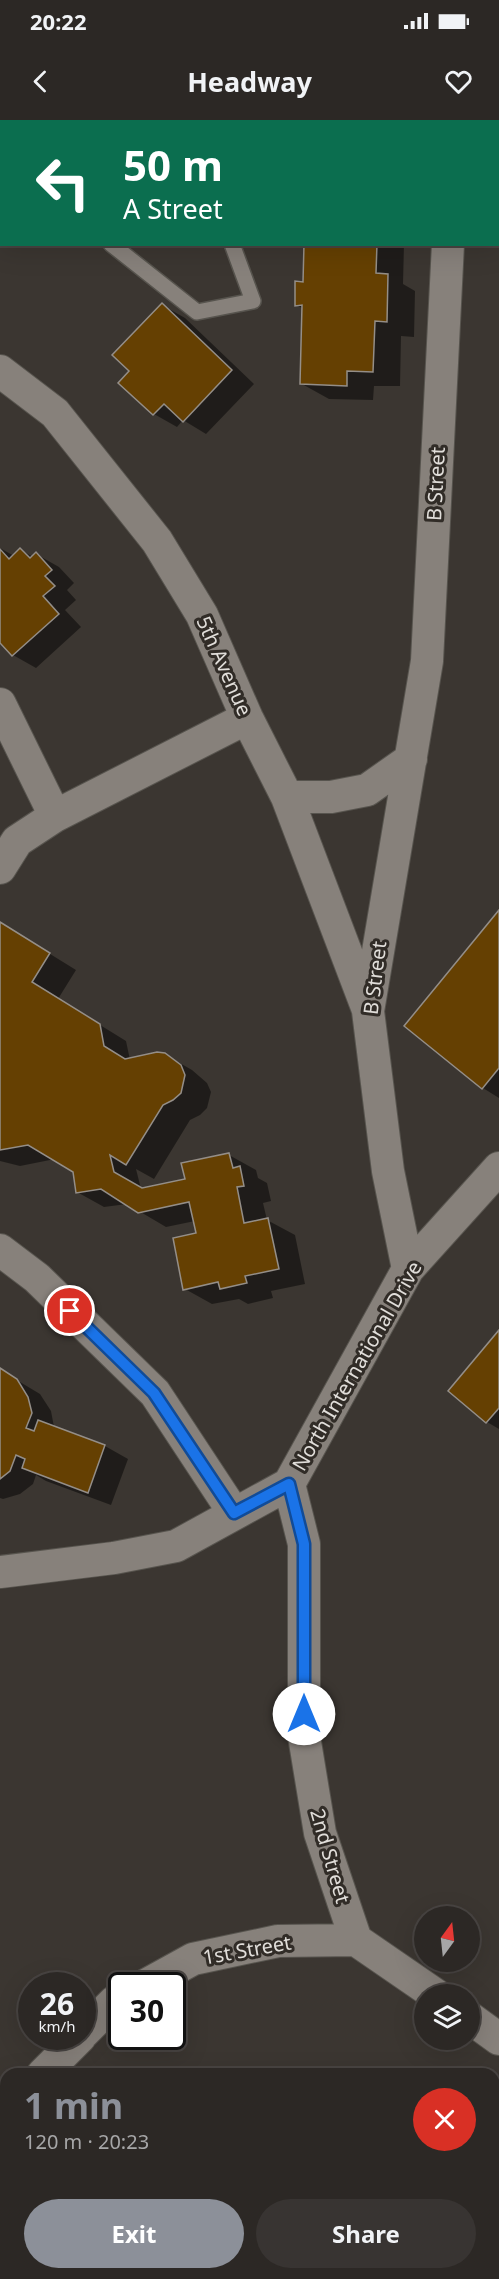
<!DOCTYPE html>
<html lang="en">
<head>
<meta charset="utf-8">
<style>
	body { margin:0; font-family:"Noto Sans",sans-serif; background:#383432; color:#f1f3f6; height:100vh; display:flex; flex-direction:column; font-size:22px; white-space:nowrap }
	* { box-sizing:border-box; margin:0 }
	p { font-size:20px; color:#a6a6a7 }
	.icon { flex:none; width:33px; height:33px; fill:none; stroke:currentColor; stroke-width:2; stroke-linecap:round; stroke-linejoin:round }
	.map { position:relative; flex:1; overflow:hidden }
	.sheet { position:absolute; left:0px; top:1948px; width:500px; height:212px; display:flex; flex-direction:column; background:#2c2825; border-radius:18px 18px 0 0; box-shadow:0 6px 24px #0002,0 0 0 2px #484442 }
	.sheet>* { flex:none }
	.guide { position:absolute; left:0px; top:0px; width:500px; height:126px; box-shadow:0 6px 24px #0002,0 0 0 2px #484442; background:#0b6e4f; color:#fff; overflow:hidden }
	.needle { width:39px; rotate:15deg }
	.controls { position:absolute; left:414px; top:1786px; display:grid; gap:12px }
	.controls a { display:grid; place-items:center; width:66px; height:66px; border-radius:50%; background:#2c2825; box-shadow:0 6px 24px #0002,0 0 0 2px #484442; font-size:30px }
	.speed { position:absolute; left:18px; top:1852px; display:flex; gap:12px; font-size:30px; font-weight:700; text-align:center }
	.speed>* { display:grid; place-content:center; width:78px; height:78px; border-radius:50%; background:#2c2825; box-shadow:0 6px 24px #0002,0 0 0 2px #484442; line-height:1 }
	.speed small { font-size:15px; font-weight:400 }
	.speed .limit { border:3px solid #111; border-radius:9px; background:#fff; color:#111 }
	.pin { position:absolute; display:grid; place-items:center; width:51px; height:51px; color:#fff; margin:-26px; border:3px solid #fff; border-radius:50%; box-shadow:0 2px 6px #0007 }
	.me { position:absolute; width:66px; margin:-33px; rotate:0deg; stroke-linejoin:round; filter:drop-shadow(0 0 4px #0008) }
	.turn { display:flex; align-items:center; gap:21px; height:126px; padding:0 24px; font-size:27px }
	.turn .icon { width:78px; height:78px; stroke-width:2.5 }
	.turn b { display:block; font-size:42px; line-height:51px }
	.round { display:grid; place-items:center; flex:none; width:63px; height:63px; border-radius:32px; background:#383432 }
	.headline { display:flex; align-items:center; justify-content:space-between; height:102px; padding:0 24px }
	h1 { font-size:36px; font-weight:700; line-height:45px; color:#8c9099 }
	.action { display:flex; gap:12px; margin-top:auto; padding:12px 24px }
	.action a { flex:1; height:69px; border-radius:36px; background:#8c9099; color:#fff; font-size:24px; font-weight:700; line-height:69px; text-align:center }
	.action a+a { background:#383432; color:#f1f3f6 }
	.status { display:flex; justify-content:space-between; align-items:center; height:42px; padding:0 30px; background:#2c2825; direction:ltr }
	.status svg { height:16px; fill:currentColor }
	header { display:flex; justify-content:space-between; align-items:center; height:78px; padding:0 24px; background:#2c2825; font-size:27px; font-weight:700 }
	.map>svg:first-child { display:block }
</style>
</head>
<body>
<div class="status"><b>20:22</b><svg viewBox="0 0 49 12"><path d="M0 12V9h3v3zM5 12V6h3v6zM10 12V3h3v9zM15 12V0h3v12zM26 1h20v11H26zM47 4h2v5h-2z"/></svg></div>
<header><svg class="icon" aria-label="back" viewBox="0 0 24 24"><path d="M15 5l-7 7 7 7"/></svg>Headway<svg class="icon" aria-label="heart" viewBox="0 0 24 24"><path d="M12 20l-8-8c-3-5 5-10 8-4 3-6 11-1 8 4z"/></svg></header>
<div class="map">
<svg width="499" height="2159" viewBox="0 0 499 2159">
	<rect width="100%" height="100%" fill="#3b3631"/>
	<!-- green -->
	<path fill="#2b5326" d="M111 2154H338L344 2159H107Z"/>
	<!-- shadow -->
	<path fill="#0007" d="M306 124H404L403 164 415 171 414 217 401 216 400 266H374L373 280 329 279 302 264 304 189 296 185 305 163Z
		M162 185 185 198 254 264 206 314 183 300 177 307 154 294 132 251Z
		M0 428 14 436 21 430 33 437 36 434 59 447 74 463 67 470 76 480 65 490 81 507 36 548 13 535 0 520Z
		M499 792V978L483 968Z
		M0 803 76 850 58 879 126 921 130 940 164 934 192 950 207 963 211 972 207 988 200 995 190 1000 154 1059 136 1049 141 1069 186 1060 229 1035 256 1050 258 1058 267 1063 271 1081 263 1083 267 1100 295 1115 305 1164 271 1171 273 1178 248 1184 239 1179 212 1184 185 1169 198 1114 195 1101 166 1107 127 1084 104 1087 77 1072 74 1051 55 1039 20 1046 0 1041Z
		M499 1213V1309L487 1302Z
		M0 1250 40 1274 51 1291 54 1307 105 1326 128 1339 111 1385 46 1361 36 1355 33 1364 20 1374 3 1379 0 1378Z"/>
	<!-- building -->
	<path fill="#654002" stroke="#948e88" stroke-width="1.5" d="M304 124H377L376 153 388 154 387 202 375 201 373 252 347 251V266L300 264 302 185 295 186V161L303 162Z
		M162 183 232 250 183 302 164 284 153 295 118 263 129 251 112 235Z
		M20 428 30 438 36 432 52 450 45 456 55 466 43 476 59 494 12 536 0 523V429L9 439Z
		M499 790V948L482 969 404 906Z
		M0 802 50 833 32 862 100 904 104 926 125 939 157 932 165 933 181 945 185 955 181 973 173 980 163 985 126 1045 110 1035 114 1052 142 1068 185 1059 181 1043 229 1033 233 1048 240 1046 244 1066 237 1067 244 1103 268 1098 279 1149 245 1156 247 1163 220 1169 218 1162 183 1170 173 1118 196 1113 189 1082 138 1093 101 1069 76 1073 73 1052 28 1025 0 1030Z
		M499 1210V1288L486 1303 448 1271Z
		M0 1248 17 1259 28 1277 32 1293 26 1308 34 1311 38 1300 105 1325 88 1373 22 1348 25 1339 16 1335 10 1351 0 1359Z"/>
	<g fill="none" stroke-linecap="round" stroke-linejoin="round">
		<!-- service casing -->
		<g stroke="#57544e" stroke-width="18">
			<path id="service" d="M185 0 186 2
				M0 37 2 39
				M111 124 197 192 253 181 232 124"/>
		</g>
		<!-- minor casing -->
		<g stroke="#57544e" stroke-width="34">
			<path id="minor" d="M453 2 454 0
				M0 251 55 293 157 421 202 495 247 598 287 677 368 890
				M0 584 55 696
				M287 677H331L367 670 411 639
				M0 748 17 721 55 696 247 598
				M0 1130 37 1158 155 1273 234 1393
				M408 1149 388 1051 368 891 427 541 448 124
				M289 1364 304 1424V1616L320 1713 356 1820
				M289 1364 408 1149 499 1048
				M0 1452 114 1438 176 1426 289 1364
				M356 1820 436 1875
				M144 1866 193 1839 278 1821 356 1820
				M470 1898 499 1919
				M82 1914 114 1882 122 1878
				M43 1954 80 1917
				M0 1992 6 1990"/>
		</g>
		<!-- service -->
		<use href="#service" stroke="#87817b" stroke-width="15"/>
		<!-- minor -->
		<use href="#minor" stroke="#87817b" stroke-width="32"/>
	</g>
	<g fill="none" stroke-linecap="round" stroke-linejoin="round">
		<!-- route casing -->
		<g stroke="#114b97" stroke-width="15">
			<path id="route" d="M70 1191 154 1273 234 1393 289 1364 304 1424V1594"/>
		</g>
		<!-- route -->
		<use href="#route" stroke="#1a73e8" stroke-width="10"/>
	</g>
	<g text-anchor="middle" stroke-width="6" stroke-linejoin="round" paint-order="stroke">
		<!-- street labels -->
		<g font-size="20" fill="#e1deda" stroke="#312c27">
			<text transform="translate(436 364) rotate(-87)" y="7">B Street</text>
			<text transform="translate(224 546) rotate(66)" y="7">5th Avenue</text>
			<text transform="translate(375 858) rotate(-83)" y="7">B Street</text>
			<text transform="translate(357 1246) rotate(-60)" y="7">North International Drive</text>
			<text transform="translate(330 1736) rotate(74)" y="7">2nd Street</text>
			<text transform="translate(247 1830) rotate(-10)" y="7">1st Street</text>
		</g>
	</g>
</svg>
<div class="controls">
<a><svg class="needle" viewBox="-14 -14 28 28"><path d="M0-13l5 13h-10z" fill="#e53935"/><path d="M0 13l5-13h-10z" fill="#a6a6a7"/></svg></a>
<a><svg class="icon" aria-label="layers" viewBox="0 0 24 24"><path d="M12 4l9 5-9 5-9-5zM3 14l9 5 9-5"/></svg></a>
</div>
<div class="speed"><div>26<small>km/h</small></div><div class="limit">30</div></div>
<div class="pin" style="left:70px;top:1191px;background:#d93025"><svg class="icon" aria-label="arrive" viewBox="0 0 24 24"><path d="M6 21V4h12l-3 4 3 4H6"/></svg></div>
<svg class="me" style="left:304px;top:1594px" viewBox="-20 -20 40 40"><circle r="19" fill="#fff"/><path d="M0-13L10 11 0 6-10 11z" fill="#1a73e8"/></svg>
<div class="guide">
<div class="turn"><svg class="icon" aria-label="left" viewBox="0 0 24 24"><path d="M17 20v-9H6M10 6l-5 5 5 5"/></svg><div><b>50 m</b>A Street</div></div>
</div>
<section class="sheet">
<div class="headline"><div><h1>1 min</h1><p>120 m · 20:23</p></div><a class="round" style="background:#d93025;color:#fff"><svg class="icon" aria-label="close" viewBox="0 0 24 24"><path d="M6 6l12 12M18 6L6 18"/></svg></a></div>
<div class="action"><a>Exit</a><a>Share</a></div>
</section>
</div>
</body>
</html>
